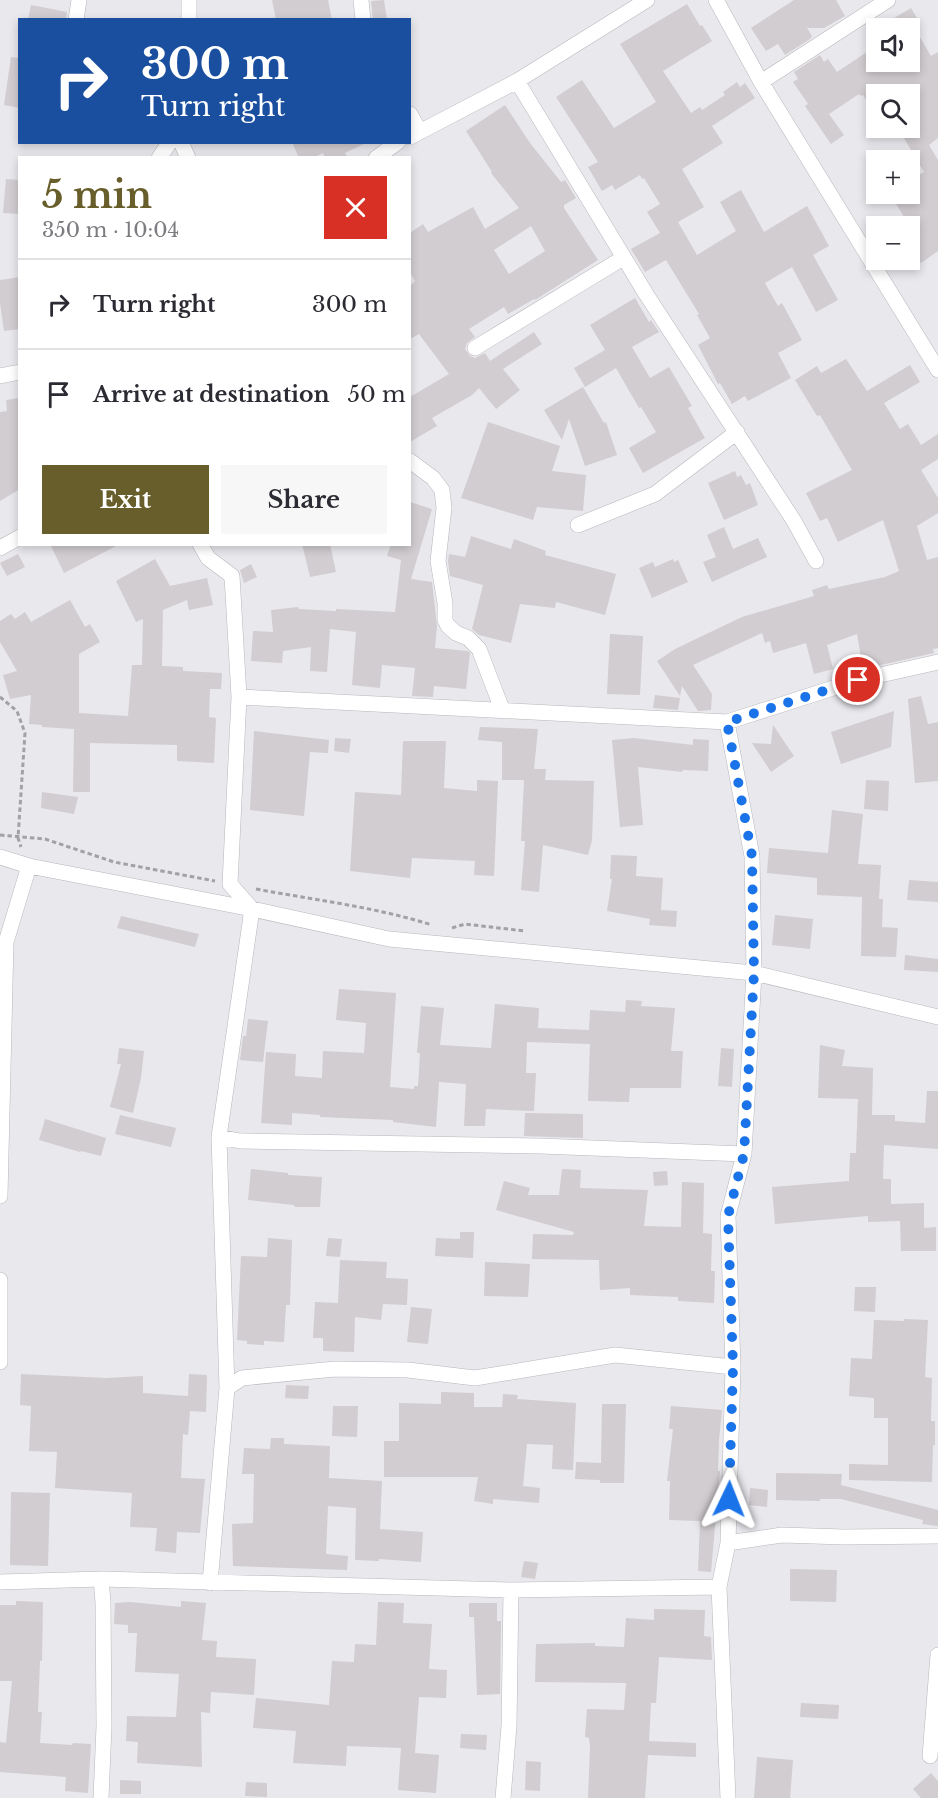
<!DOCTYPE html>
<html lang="en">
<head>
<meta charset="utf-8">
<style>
	body { margin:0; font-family:"Libre Baskerville",serif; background:#f7f7f7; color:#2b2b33; height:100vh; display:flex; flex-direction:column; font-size:22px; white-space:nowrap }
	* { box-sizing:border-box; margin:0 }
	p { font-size:20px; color:#7c7c81 }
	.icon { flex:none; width:33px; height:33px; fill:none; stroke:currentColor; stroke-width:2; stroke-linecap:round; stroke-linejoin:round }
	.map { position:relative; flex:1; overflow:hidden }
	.side { position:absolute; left:18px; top:156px; width:393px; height:390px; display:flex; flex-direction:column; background:#fff; border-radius:0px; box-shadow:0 3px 9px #0003 }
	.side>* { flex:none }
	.top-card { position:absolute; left:18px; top:18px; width:393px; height:126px; border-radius:0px; box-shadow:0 3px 9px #0003; background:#1a4fa0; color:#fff; overflow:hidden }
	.fabs { position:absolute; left:866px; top:18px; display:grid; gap:12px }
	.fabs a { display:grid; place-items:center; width:54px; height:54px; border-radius:0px; background:#fff; box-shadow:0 3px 9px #0003; font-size:30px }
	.pin { position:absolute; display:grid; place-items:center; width:51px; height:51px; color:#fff; margin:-26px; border:3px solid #fff; border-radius:50%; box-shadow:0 2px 6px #0007 }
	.me { position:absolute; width:66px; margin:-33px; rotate:2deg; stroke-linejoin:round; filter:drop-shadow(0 0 4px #0008) }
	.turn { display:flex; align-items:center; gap:21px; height:126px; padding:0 24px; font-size:27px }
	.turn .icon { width:78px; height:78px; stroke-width:2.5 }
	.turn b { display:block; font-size:42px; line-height:51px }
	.round { display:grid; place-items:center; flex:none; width:63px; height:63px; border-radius:0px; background:#f7f7f7 }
	.summary { display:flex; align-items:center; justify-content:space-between; height:102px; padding:0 24px }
	h1 { font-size:36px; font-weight:700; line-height:45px; color:#685e2b }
	.button { display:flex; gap:12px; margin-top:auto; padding:12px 24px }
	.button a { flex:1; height:69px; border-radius:0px; background:#685e2b; color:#fff; font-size:24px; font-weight:700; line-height:69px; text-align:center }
	.button a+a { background:#f7f7f7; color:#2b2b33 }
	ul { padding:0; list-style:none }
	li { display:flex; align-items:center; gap:18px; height:90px; padding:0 24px; border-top:2px solid #e1e1e2 }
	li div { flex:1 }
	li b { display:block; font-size:22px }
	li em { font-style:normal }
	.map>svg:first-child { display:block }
</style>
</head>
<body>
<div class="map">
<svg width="938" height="1798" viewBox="0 0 938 1798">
	<rect width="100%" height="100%" fill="#e9e8ed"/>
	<!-- building -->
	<path fill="#d1cdd1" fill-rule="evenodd" d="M272 0H328L332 20H276Z
		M384 0 387 20H373L371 1Z
		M794 0H836L845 16 824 28H807L812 36 810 39 785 55 778 44 766 51 751 28Z
		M687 4 700 26 702 25 712 41 663 71 691 113 700 107 702 110 725 95 723 92 737 82 740 87 745 83 755 98 712 126 723 143 682 169 704 207 678 222 697 255 736 231 720 202 741 190 764 232 807 206 829 246 813 255 838 300 816 312 792 267 765 283 778 306 782 303 802 340 778 353 791 378 748 401 745 396 732 404 720 383 718 384 698 345 710 338 697 315 699 314 666 260 645 272 631 249 660 233 647 212 660 204 644 178 642 179 640 175 615 190 612 185 602 191 588 167 598 162 556 97 582 80 614 128 656 102 620 44Z
		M31 5 67 12 66 20H28Z
		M911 8 918 20 912 24 931 56 938 52V138L929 145 938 160V251L921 263 909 246V225L890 194H909V181L924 172 898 128H909V121L917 116 909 104V94H876V115L863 95 861 96 859 94 829 114 844 135 831 144 805 106 808 104 793 82 798 79 794 72 820 55 824 62 828 59 837 72 876 46V62H909V28H877Z
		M11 57 20 58V108L4 105Z
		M505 105 530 143 561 182 565 180 576 198 564 205V208L598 260 535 300 534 299 508 314 504 307 469 329 475 337 467 343 465 349 470 356 475 358 485 353 490 361 534 332 542 344 503 369 520 390 496 409 479 388 472 395 432 418 437 426 410 442V397L449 374 419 334 410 339V286L415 281 410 272V233L423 224 428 232 473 207 485 229 519 208 491 173 492 172 466 131ZM531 226 545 251 509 274 494 250Z
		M292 142H368L345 153 348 158H325L323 153 313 158H299Z
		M6 179 20 180V214L3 213Z
		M20 277V329L4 331 0 303V280Z
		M635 298 649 322 651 320 659 332 632 347 650 378 669 367 692 406 688 408 705 438 643 473 629 448 656 432 641 407 639 408 616 368 585 387 574 368 605 350 590 325Z
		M846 359 867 391 910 365 920 382 884 403 900 429 908 424 921 445 938 434V459L921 470 938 498V513L917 526 927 560 938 557V648L933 649 934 653 863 669 857 634 827 645 833 669 814 674 806 643 773 653 770 641 765 643 762 633 693 665 712 694 711 710 698 711 682 686 680 696 657 661 675 649 742 617 814 596 812 590 827 585 829 589 885 577 899 571 883 520 838 542 827 518 820 521 806 493 852 470 820 415 817 416 795 380 817 366 821 373Z
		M583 387 604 423 606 422 617 455 585 466 569 419 562 440 544 410Z
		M20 398V489L0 501V412L7 411 6 400Z
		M488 422 560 446 552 471 586 475 583 511 537 507 533 520 461 498Z
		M735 471 737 477 741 475 746 485 750 483 758 505 724 520 708 483Z
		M410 502 432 509 411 579 432 582 437 626 435 648 468 651 470 653 466 689 434 686 433 697 412 696 415 668 382 665 380 688 352 685 356 632 330 629 327 672 310 671 311 647 283 651 282 663 251 661 253 631 273 632 271 610 298 607 299 609 336 611V609L395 612 401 560 387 556 391 544H410Z
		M724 527 733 549 758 538 767 557 712 582 703 562 716 557 707 535Z
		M471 536 511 549 514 539 546 551 545 555 616 574 605 615 556 602 555 608 520 604 511 643 479 635 472 629 483 585 450 576 448 561 449 554 465 557Z
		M50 544H120L64 573Z
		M302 544H330L336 572 310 577Z
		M18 554 25 567 7 576 0 563Z
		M155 559 170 586 207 578 213 605 189 610 187 600 163 610 162 666 183 667V671L222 673 221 689H210L209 717 216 718 214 763 177 761V745L90 743V792H73L74 729 42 727V725L29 724 31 695 10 699 3 675 17 671 0 642V621L11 614 15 619 25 612 31 622 70 600 85 627 90 624 100 642 79 654V713L128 716 132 665H142L143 619 136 622 116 581Z
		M673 559 674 562 678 560 688 582 652 598 639 568 653 562 655 567Z
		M251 564 257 577 244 583 240 570Z
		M610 634 643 636 640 695 607 694Z
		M655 695 680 698 678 710 653 708Z
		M921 696 928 724 938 722V781L915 783 908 699Z
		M894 711 891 747 841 764 831 732Z
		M773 725 794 756 771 772 752 743 771 744Z
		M480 727 538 729 534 769H546L545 780 594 781 592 840 588 855 543 845 539 892 521 890 525 841H521L524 780H502V742L478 740Z
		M254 731 329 740 328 753 310 752 304 816 250 810Z
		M335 738 351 739 349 753 334 751Z
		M634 738 693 745V739L709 740 708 771 683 770 682 772 638 767 643 825 620 827 612 740Z
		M403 741H446L444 788 477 791V780L498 781 494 876 474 875 475 861 412 858 410 878 350 871 355 792 401 795Z
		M866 780 889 781 888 811 864 809Z
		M42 792 78 797 74 814 41 808Z
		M832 810 863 814 858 864 881 865 879 899H883L882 927 898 928 896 957 861 956 862 897 817 895V878L767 873 769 848 828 853Z
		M611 855 637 856 636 876 663 878 661 910 677 911 676 927 649 925 650 919 607 911 612 879H610Z
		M909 880 938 882V902L907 900Z
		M775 915 813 919 810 949 772 945Z
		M121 916 199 934 195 947 117 928Z
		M905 955 938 959V972L904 970Z
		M339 989 396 993 390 1087 414 1089V1086H418L420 1053H417L421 1006 444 1008 440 1045 491 1048 495 1004 539 1008 538 1028 589 1030 590 1010 625 1012 626 1000 642 1001 641 1006 675 1008 671 1051H683L681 1088H630L629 1102 588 1101 590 1044 527 1042 526 1073H536L534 1111 486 1109 485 1126H464L466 1084 439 1082 436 1127 393 1122V1120L320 1117V1115L292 1113V1125L261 1123 266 1052 296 1054 295 1076 322 1078 323 1051 364 1053 366 1023 336 1020Z
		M248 1019 268 1021 263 1062 240 1060 243 1036H246Z
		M820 1045 845 1050 842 1066 873 1068 872 1115H895V1121L925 1123 927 1091H938V1149L884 1145 883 1179H891V1204L924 1203V1228L936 1227V1251H901L900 1221 868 1222V1216L775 1224 772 1187 849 1181 850 1153H856L858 1099 818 1098Z
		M119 1048 144 1051 141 1078 133 1113 110 1107 121 1064H117Z
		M721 1048 734 1049 732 1087 718 1086Z
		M525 1113 583 1114V1138L524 1136Z
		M120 1115 176 1128 171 1147 115 1134Z
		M45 1119 106 1138 101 1156 81 1151 80 1152 39 1140Z
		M251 1169 288 1173V1175L322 1177 320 1207H295L294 1205 248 1200Z
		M562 1169 581 1170 580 1188 648 1190 644 1226 681 1227 682 1182 704 1183 703 1233 712 1234 711 1271H715L714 1303 678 1301V1297L630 1295V1288L600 1290 599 1260 532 1259 533 1234 573 1235 574 1232 496 1210 504 1181 530 1188 528 1195H559Z
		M667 1171 668 1185 654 1186 653 1172Z
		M460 1232H474L473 1258 435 1256 436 1238 460 1239Z
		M268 1238 292 1240 290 1305H286L284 1342 264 1341V1345L247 1344V1341L237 1340 241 1256 267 1257Z
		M328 1238 342 1239 340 1257 326 1256Z
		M340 1260 387 1262 386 1278 408 1279 407 1305 383 1304 381 1320 355 1317 354 1352 323 1351V1338H313L315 1302 338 1303Z
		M485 1262 530 1264 528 1297 484 1296Z
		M855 1287H876L875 1312 854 1311Z
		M411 1307 432 1309 428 1344 407 1342Z
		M904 1319 928 1320 925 1377 932 1378 931 1421H935V1445H933L932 1482 849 1480V1464L888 1465V1418H874V1398L849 1396 851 1358 872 1359 874 1320 904 1321Z
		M21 1374 106 1378 143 1376V1393L188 1396 189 1374 207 1375 206 1412 190 1411 188 1435 183 1434 181 1478 205 1479 200 1533 177 1532 176 1553 155 1551 157 1528 130 1527 132 1493 55 1488 57 1452 29 1451 31 1406 20 1405Z
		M286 1385 309 1386 308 1399 285 1398Z
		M441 1392 474 1393V1407H502L503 1394 518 1395 517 1399 576 1403 573 1470 552 1469 553 1445 527 1444 523 1486 540 1488 539 1503 493 1499V1504L474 1501 478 1477H384V1441H399V1403L441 1404Z
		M602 1404H626L624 1483H600V1480L575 1479 576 1462 601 1463Z
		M333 1406H358L357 1437 332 1436Z
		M671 1406 722 1410 719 1440 718 1471H720L711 1572 698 1571 700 1521 669 1520 670 1481H667L673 1429H669Z
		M271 1438H284V1444L330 1446 329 1478 382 1481 380 1529 423 1532 421 1562 379 1559V1561L355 1560 356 1508 328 1506 326 1554 348 1556 347 1570 233 1566 232 1524 253 1523 254 1474H242L244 1448 270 1449Z
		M776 1473 842 1474 841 1485 938 1510V1526L922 1524 923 1520 841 1499H820V1501L776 1500Z
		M750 1488 768 1490 767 1507 749 1505Z
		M11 1492 50 1493 48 1566 10 1565Z
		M524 1561 538 1563 535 1579 521 1577Z
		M790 1569 837 1570 836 1602 790 1601Z
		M16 1601 43 1602 42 1661H40L38 1712H42L40 1743 72 1745 73 1743 91 1744 88 1793 65 1791 66 1777 0 1772V1742L6 1743 12 1681H0V1605H16Z
		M181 1601 206 1603 202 1640 217 1641 216 1657 256 1659 254 1695 211 1692 210 1713 201 1712 202 1767 137 1763 138 1742 126 1741 127 1716 176 1717 179 1674 135 1672 137 1633H128V1625L114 1624 115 1603 130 1602 181 1607Z
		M378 1602 404 1603 403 1623 432 1624 429 1669 447 1670 446 1698 419 1697 415 1753 439 1755 436 1793 398 1790 401 1748 347 1746 346 1766 293 1763 296 1731 253 1728 256 1698 329 1705 332 1661 354 1662 355 1644 376 1645Z
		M469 1603H497V1621H501L500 1694 477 1695 474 1617H469Z
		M654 1609 705 1610 704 1636 711 1637 712 1660 659 1657 656 1703H651L649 1741 696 1743V1757L648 1755 645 1798H588L590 1747 589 1738 585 1737 587 1709 624 1710 626 1683 535 1682 536 1644 595 1643V1646L624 1647 626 1618 654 1620Z
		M801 1703 839 1705 838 1719 800 1717Z
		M461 1734 487 1735 486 1750 460 1748Z
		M757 1757 793 1760 790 1798H754Z
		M526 1761 541 1762 540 1791 525 1790Z
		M931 1773 938 1781V1798H921L913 1789Z
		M120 1780 141 1781V1794H120Z
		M246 1782 267 1783V1797L245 1796Z"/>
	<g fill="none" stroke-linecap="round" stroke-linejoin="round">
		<!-- minor casing -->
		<g stroke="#b8b7bc" stroke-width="16">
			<path id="minor" d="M189 0V20
				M361 0 363 20
				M716 0 761 82
				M888 0 761 82 938 370
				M76 20 79 0
				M517 81 646 294 794 521 816 561
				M410 114 420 132
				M410 137 517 81 647 0
				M181 142 188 158
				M159 158 170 142
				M376 158 398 142
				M475 348 623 258
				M0 376 20 372
				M410 461 433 478 442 490 444 508 438 561 445 603V620L448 626 456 633 468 638 479 649 502 709
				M578 525 655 494 737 432
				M200 544 208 558 232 576 239 697 230 884 252 909 219 1137 227 1388 210 1583
				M0 548 20 537
				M239 697 727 722 858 680 938 662
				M727 722 752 856 754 973 744 1154 728 1216 733 1367 728 1543 719 1587 728 1798
				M0 857 29 866 252 909 389 939 754 973 938 1017
				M219 1137 240 1141 541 1146 744 1154
				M0 1196 6 942 29 866
				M0 1280V1362
				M227 1388 242 1378 335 1369 408 1370 475 1378 615 1355 733 1367
				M728 1543 782 1535 844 1537 938 1536
				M101 1579 103 1602 104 1726 101 1798
				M0 1582 101 1579 511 1590 719 1587
				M930 1756 938 1655
				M503 1798 509 1726 511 1590"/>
		</g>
		<!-- path -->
		<path stroke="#a2a1a5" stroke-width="3" stroke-dasharray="4.5 3" stroke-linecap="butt" d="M0 697 17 711 25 733 18 838 21 847
			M0 835 45 839 114 862 215 881
			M256 889C315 900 375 907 432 925
			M452 928 465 924 525 931"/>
		<!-- minor -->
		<use href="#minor" stroke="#fff" stroke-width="15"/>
	</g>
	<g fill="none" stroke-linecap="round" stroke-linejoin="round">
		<!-- route -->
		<path stroke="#1a73e8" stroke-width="10" stroke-dasharray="0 18" d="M729 1499 733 1367 728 1216 744 1154 754 973 752 856 727 722 858 680"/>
	</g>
</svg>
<div class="fabs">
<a><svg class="icon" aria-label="sound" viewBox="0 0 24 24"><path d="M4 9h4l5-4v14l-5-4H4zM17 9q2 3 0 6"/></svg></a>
<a><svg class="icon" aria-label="search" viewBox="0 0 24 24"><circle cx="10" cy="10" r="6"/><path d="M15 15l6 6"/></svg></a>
<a>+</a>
<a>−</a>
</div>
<div class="pin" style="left:858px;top:680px;background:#d93025"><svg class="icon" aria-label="arrive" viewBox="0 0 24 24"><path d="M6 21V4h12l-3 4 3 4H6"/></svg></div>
<svg class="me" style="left:729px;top:1499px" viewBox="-20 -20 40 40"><path d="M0-17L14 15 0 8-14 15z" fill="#1a73e8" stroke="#fff" stroke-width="4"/></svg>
<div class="top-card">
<div class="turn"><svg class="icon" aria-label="right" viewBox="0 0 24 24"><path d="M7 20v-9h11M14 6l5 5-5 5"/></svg><div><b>300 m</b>Turn right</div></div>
</div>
<section class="side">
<div class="summary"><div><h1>5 min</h1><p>350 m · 10:04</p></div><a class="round" style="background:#d93025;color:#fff"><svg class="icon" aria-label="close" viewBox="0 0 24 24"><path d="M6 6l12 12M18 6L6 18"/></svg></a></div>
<ul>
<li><svg class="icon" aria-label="right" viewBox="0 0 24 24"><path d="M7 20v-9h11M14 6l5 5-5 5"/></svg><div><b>Turn right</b></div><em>300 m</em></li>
<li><svg class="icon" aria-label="arrive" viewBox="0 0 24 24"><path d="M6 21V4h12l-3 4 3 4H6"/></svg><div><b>Arrive at destination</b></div><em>50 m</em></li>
</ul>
<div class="button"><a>Exit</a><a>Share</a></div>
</section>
</div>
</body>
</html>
